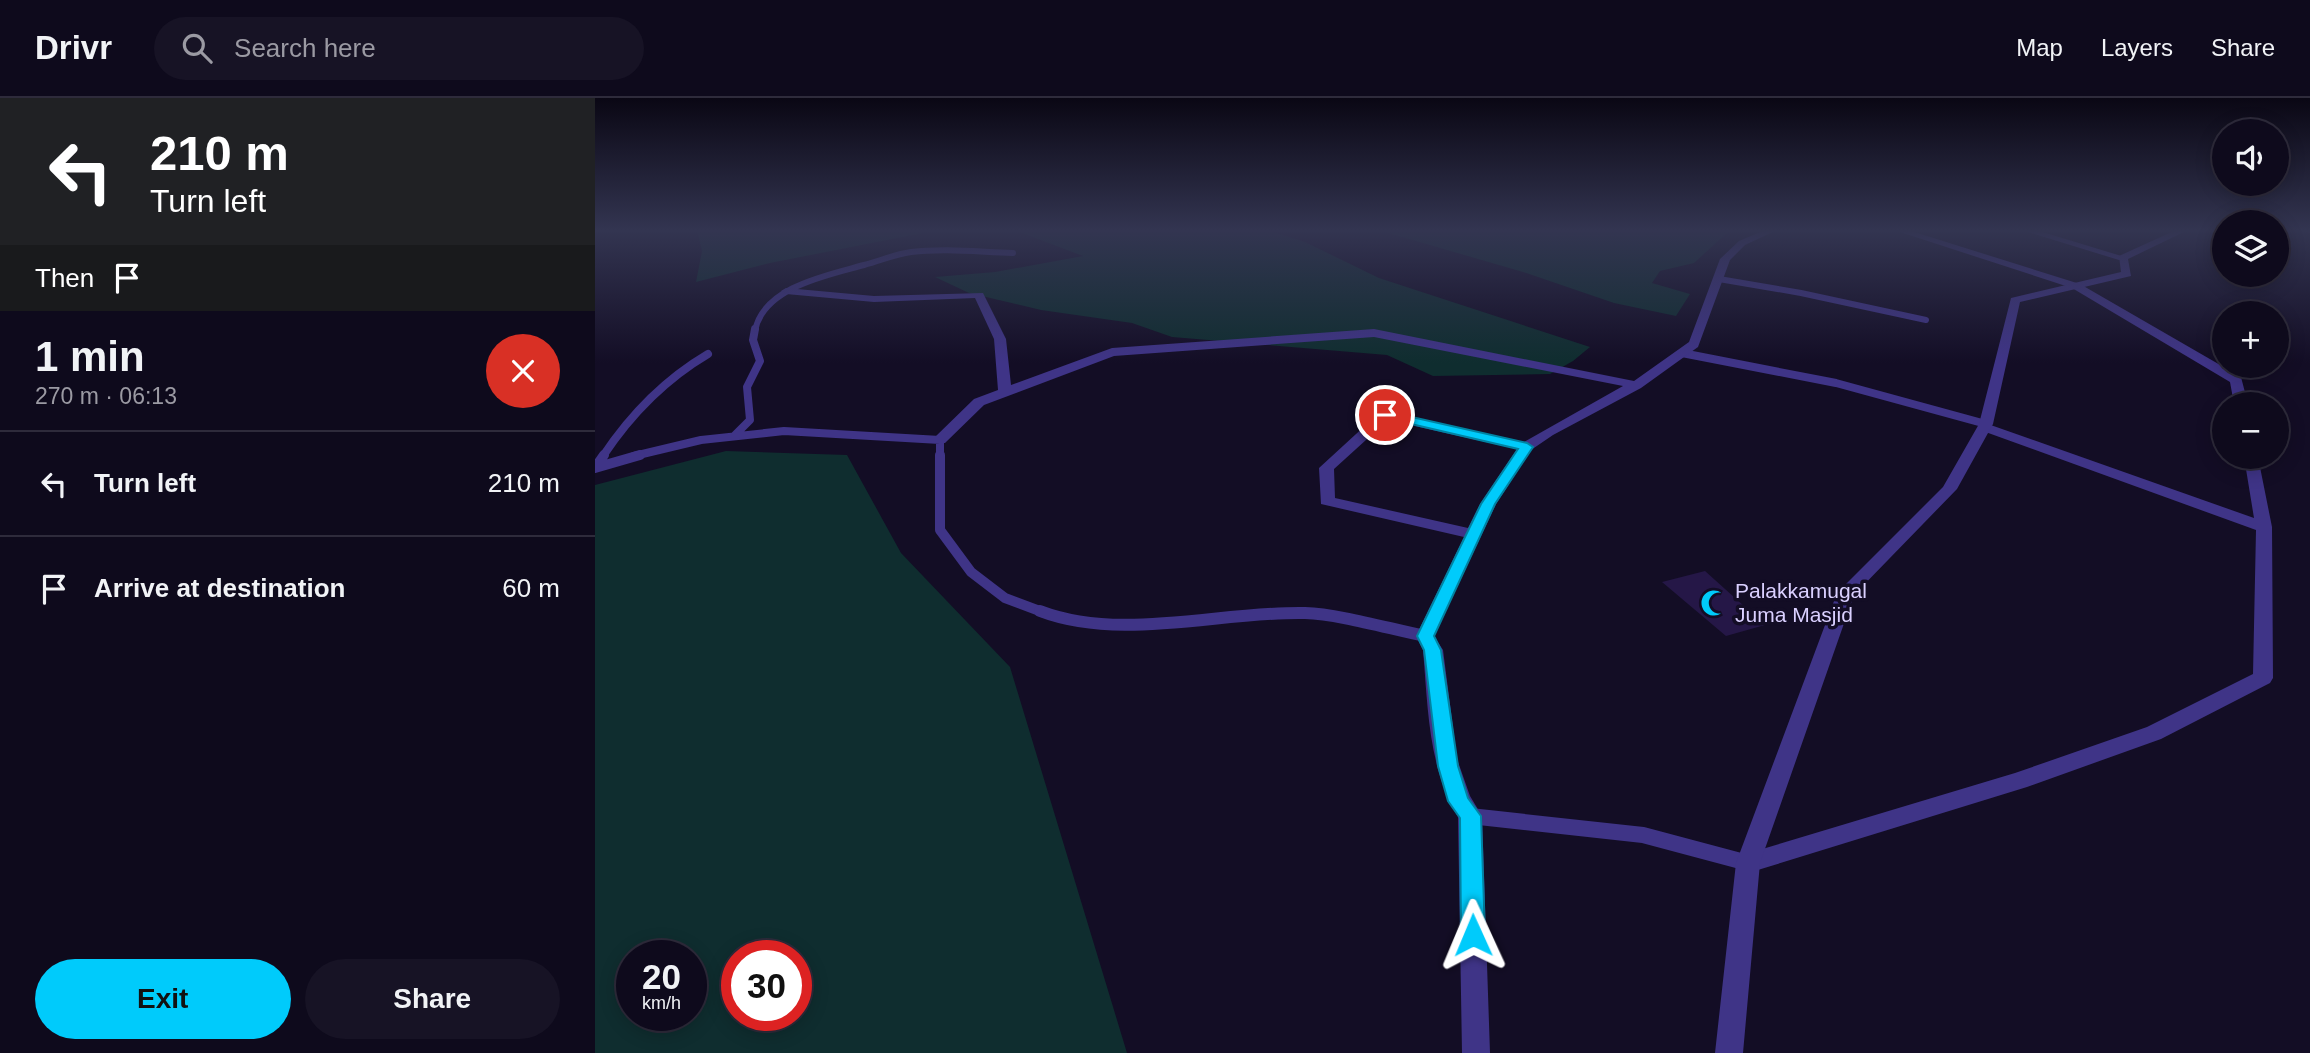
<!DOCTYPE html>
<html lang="en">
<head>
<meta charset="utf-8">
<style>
	body { margin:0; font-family:Arial,sans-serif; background:#171325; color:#f1f3f6; height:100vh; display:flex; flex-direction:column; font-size:26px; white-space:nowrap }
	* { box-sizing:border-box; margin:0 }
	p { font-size:23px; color:#9b9aa3 }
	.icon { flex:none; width:38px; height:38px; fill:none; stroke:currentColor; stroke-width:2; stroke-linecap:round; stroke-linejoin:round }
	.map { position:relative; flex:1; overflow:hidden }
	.details { display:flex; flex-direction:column; background:#0e0a1c; width:595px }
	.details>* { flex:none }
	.hud { background:#202124; color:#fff; overflow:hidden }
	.tools { position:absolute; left:1617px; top:21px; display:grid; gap:14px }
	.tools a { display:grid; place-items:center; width:77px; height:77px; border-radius:50%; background:#0e0a1c; box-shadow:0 4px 18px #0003,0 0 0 2px #2e2b3b; font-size:35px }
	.speed { position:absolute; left:21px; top:842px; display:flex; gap:14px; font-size:35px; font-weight:700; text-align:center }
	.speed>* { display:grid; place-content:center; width:91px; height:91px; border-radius:50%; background:#0e0a1c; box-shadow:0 4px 18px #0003,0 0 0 2px #2e2b3b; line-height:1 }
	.speed small { font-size:18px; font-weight:400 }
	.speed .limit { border:10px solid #d22; background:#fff; color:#111 }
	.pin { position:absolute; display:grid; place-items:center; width:60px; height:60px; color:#fff; margin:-30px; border:4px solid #fff; border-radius:50%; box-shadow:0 2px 7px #0007 }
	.me { position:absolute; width:77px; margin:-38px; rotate:359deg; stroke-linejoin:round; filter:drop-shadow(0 0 5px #0008) }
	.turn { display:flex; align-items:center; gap:24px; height:147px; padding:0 35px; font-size:32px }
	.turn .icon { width:91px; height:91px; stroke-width:2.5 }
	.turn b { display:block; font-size:49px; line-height:60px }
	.then { display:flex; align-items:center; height:66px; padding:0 35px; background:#0003; gap:14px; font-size:26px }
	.round { display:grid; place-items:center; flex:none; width:74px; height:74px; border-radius:37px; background:#171325 }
	.overview { display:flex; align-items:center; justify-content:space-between; height:119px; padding:0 35px }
	h1 { font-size:42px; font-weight:600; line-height:52px }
	.primary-button { display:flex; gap:14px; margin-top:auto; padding:14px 35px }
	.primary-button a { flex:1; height:80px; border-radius:42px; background:#00cbfb; color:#111; font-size:28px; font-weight:600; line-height:80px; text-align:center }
	.primary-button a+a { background:#171325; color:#f1f3f6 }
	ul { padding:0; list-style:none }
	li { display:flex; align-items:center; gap:21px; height:105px; padding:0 35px; border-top:2px solid #2e2b3b }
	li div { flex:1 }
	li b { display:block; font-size:26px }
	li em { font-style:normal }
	header { display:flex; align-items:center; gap:42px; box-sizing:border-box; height:98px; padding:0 35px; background:#0e0a1c; border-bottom:2px solid #2e2b3b }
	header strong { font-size:33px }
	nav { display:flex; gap:38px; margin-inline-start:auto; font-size:24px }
	.search { width:490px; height:63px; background:#171325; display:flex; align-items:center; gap:18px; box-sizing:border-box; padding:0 24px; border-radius:38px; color:#9b9aa3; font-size:26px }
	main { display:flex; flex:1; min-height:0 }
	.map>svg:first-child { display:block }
</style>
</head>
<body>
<header>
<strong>Drivr</strong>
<div class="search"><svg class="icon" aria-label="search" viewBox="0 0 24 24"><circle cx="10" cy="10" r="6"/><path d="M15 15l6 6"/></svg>Search here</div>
<nav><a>Map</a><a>Layers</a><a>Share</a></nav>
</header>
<main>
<section class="details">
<div class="hud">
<div class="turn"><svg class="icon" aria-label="left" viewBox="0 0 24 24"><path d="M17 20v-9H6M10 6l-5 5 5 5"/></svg><div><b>210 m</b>Turn left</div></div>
<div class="then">Then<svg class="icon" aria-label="arrive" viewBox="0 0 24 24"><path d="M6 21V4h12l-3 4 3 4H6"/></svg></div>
</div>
<div class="overview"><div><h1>1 min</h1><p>270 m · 06:13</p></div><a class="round" style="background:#d93025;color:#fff"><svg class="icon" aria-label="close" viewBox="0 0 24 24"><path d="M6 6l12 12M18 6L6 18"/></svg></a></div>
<ul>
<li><svg class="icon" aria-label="left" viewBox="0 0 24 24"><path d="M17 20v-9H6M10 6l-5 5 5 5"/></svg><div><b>Turn left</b></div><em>210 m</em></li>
<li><svg class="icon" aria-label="arrive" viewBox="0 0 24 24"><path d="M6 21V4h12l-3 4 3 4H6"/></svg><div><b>Arrive at destination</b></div><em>60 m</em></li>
</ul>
<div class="primary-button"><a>Exit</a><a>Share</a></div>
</section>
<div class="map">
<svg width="1715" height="955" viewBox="0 0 1715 955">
	<rect width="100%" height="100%" fill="#130d25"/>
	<!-- green -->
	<path fill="#0f2d2f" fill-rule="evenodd" d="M102 132H343L175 165 101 184 107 153Z
		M419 132H673L710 144 784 180 995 249 978 263 955 276 838 278 792 257 577 239 537 225 446 212 374 195 340 179 400 174 488 158Z
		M783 132H1142L1132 135 1099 165 1065 173 1057 185 1095 196 1081 218 1019 205 928 174Z
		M131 353 252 357 306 455 415 569 532 955H0V387ZM37 858H96V917H37ZM142 858H201V917H142Z"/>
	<!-- building -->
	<path fill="#251747" d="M1110 473 1170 527 1131 538 1067 484Z"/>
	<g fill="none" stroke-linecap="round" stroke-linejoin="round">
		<!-- service-far4 -->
		<path stroke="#3f3487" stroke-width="6" d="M1124 181 1206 195 1331 222
			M160 233C168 189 233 177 269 167 285 163 300 156 316 154 350 150 384 154 418 155"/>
		<!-- service-far3 -->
		<path stroke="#3f3487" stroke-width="8" d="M1087 255 1241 285 1391 326
			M140 337 155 322 152 289 165 263 158 242 160 231
			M8 358C36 316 69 282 113 256
			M39 358 106 342 189 333 345 342V358"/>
		<!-- service-far2 -->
		<path stroke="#3f3487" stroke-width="10" d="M345 357V432L376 474 410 500 450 515
			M0 370 45 357
			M0 370 9 357
			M699 515H714"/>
		<!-- service-far1 -->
		<path stroke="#3f3487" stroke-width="12" d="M445 513C526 544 626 513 710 515 744 516 795 531 830 538"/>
		<!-- service -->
		<path stroke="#3f3487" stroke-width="16" d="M875 718 1048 737 1153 765"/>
		<!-- minor -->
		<path fill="#3f3487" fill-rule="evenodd" d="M1170 132H1182L1150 147 1135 162 1103 249 1046 290 958 337 936 352 901 406 839 538 848 552 862 661 875 698 887 718 895 955H867L863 719C833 669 833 609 828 552L821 538 869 439 726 406 724 370 785 314 790 313 929 344 1028 288 779 239 519 258 389 307 350 345H340V339L379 301 403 292 399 241 380 200 279 204 191 196 186 193 191 190 279 198 388 195 411 241 416 287 517 250 779 231 1039 283 1094 244 1125 161 1144 143ZM793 322 922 351 885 406 873 430 740 400 739 371Z
			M1299 132H1313L1485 186 1646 279 1653 306H1639L1635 284 1477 190Z
			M1426 132H1441L1533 160 1524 162Z
			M1709 132H1715V135L1711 134Z
			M1390 325 1659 420 1649 359H1663L1677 429 1678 580 1675 585 1566 641 1432 689 1153 775 1144 772 1141 765 1144 758 1420 675 1552 629 1658 576 1661 432 1385 332V326Z"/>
		<!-- tertiary -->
		<path fill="#3f3487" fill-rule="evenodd" d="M1581 132H1593L1533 161 1536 178 1425 204 1398 326 1362 391 1259 497 1165 765 1148 955H1120L1141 765 1242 495 1348 389 1384 326 1416 200 1526 174 1524 158Z"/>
	</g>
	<!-- sky -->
	<linearGradient id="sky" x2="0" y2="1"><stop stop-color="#0a0714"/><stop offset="0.5" stop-color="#333551"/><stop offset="1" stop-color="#333551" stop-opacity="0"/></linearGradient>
	<rect width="1715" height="265" fill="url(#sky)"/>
	<!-- route -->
	<path fill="#00cbfb" stroke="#0084a3" stroke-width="2" d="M790 313 932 345 938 349 900 406 839 538 846 552 863 668 873 700 886 718 890 837 886 845 878 848 870 845 866 837 865 720 853 703 843 668 829 552 822 538 886 406 923 351 786 319V314Z"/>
	<!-- icons -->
	<defs>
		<g id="mosque-bare" transform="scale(2.1)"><path d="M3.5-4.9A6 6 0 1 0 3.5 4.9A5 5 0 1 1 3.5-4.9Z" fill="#00cbfb" stroke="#130d25" stroke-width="2.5" paint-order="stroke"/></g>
	</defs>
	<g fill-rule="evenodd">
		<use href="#mosque-bare" x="1119" y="505"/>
	</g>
	<g text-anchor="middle" stroke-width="7" stroke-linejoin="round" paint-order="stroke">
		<!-- poi labels -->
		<g font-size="21" fill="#dad0ff" stroke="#130d25" text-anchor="start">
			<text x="1140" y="500">Palakkamugal<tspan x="1140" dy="24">Juma Masjid</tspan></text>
		</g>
	</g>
</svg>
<div class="tools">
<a><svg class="icon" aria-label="sound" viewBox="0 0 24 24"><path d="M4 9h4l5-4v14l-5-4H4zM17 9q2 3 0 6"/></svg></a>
<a><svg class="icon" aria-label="layers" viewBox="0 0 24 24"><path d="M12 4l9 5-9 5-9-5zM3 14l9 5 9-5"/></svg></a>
<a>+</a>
<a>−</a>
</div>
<div class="speed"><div>20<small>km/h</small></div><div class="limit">30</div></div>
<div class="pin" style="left:790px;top:317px;background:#d93025"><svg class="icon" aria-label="arrive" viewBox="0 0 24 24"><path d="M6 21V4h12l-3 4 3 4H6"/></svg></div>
<svg class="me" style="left:878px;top:837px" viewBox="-20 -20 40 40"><path d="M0-17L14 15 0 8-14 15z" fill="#00cbfb" stroke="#fff" stroke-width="4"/></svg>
</div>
</main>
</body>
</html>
